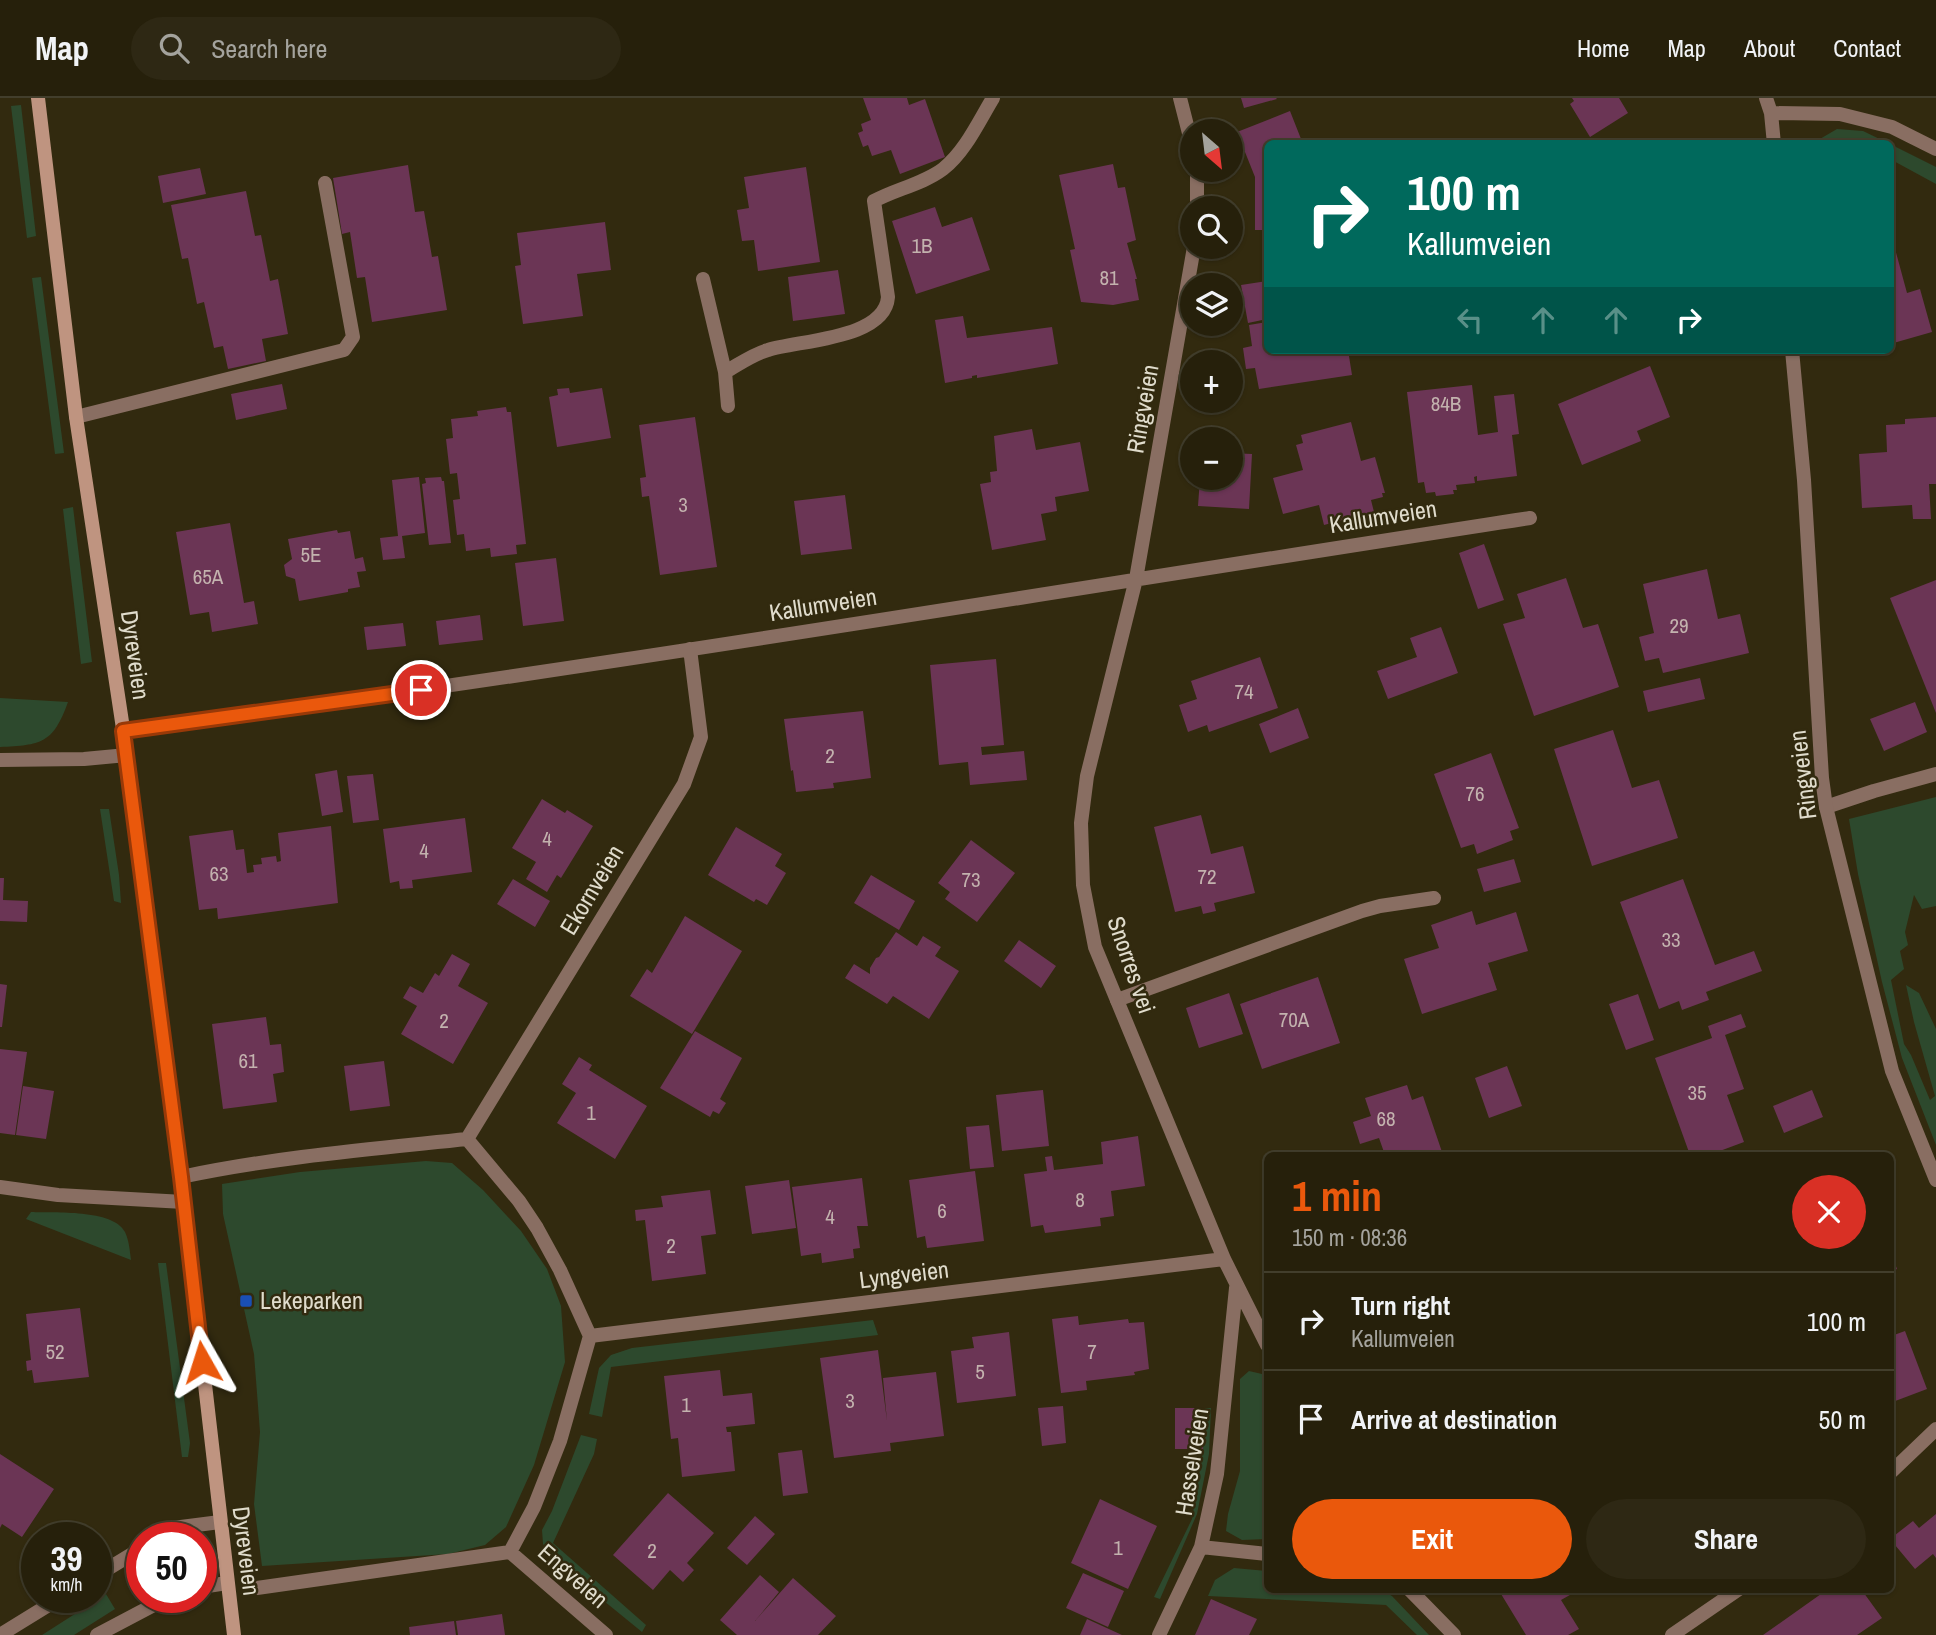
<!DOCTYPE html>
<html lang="en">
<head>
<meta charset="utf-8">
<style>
	body { margin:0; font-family:"Archivo Narrow",sans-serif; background:#2e2814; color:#f1f3f6; height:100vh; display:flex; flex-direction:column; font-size:26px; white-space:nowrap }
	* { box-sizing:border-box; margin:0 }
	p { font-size:23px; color:#a4a39d }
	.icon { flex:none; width:38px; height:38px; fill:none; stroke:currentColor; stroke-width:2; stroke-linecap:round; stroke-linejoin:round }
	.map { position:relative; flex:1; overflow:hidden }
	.sheet { position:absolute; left:1264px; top:1054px; width:630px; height:441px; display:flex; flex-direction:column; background:#26200b; border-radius:10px; box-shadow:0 2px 5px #0004,0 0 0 2px #423e2c }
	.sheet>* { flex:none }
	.guide { position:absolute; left:1264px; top:42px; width:630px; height:214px; border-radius:10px; box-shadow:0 2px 5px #0004,0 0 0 2px #423e2c; background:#00695c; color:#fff; overflow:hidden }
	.needle { width:46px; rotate:152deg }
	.controls { position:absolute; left:1180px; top:21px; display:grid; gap:14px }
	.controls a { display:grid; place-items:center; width:63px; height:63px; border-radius:50%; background:#26200b; box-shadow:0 2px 5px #0004,0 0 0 2px #423e2c; font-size:35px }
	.speed { position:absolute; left:21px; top:1424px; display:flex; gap:14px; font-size:35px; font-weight:700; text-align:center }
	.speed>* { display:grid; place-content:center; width:91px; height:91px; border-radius:50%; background:#26200b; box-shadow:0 2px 5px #0004,0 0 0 2px #423e2c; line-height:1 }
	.speed small { font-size:18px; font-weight:400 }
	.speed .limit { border:10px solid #d22; background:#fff; color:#111 }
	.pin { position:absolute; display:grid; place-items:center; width:60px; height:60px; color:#fff; margin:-30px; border:4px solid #fff; border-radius:50%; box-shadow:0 2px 7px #0007 }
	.me { position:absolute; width:77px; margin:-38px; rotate:354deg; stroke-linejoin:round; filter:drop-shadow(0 0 5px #0008) }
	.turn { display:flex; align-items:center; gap:24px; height:147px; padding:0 28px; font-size:32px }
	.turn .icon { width:91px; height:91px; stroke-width:2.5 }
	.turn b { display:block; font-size:49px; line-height:60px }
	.lanes { display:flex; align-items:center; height:66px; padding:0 28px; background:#0003; justify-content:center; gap:35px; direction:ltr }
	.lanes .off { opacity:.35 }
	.round { display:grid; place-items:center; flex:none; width:74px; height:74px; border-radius:37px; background:#2e2814 }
	.headline { display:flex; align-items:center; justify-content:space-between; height:119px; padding:0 28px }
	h1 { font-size:42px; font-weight:700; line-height:52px; color:#ea580c }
	.action { display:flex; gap:14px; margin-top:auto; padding:14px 28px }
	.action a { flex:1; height:80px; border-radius:42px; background:#ea580c; color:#fff; font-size:28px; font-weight:700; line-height:80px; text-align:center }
	.action a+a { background:#2e2814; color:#f1f3f6 }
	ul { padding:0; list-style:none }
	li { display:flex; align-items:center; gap:21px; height:98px; padding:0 28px; border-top:2px solid #423e2c }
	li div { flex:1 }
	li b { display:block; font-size:26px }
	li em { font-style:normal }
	header { display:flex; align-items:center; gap:42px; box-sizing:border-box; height:98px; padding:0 35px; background:#26200b; border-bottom:2px solid #423e2c }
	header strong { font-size:33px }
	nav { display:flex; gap:38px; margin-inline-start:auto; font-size:24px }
	.search { width:490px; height:63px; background:#2e2814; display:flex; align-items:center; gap:18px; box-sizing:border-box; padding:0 24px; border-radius:38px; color:#a4a39d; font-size:26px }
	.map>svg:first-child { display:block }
</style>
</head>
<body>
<header>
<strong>Map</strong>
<div class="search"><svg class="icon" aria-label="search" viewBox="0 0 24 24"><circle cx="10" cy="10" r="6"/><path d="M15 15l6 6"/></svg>Search here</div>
<nav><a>Home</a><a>Map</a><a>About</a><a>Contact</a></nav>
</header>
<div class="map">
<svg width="1936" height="1537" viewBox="0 0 1936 1537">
	<rect width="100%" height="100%" fill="#322a0f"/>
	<!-- green -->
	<path fill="#2d492d" d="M21 7 36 138 27 140 11 8Z
		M1837 31 1863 33 1890 46 1862 45 1853 40 1846 45H1813Z
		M1890 46 1936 69V86L1890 61Z
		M41 179 64 355 55 356 32 180Z
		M73 409 92 564 81 566 63 411Z
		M0 600 68 604C53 646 41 647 0 649Z
		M1936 699V808L1922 811 1914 797 1905 834 1908 847 1900 853 1904 871 1891 882 1904 946 1911 957 1930 1002 1935 998 1914 924 1906 887 1919 895 1936 931V1047L1902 960 1882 884 1858 776 1849 721Z
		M100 711H109L119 777 121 805 114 803Z
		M426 1063 452 1065 483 1092 521 1133 547 1171 561 1208 565 1264 534 1367 506 1429 485 1447 448 1456 262 1468 254 1406 260 1334 254 1256 223 1116 222 1086 300 1074Z
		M31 1114C54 1115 113 1111 125 1134 129 1142 130 1154 131 1162L26 1121Z
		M158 1165H166L190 1345 188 1359H182Z
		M873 1222 878 1237 611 1269 602 1319 589 1316 599 1270 611 1257 632 1250Z
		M1249 1273 1262 1276 1267 1287V1441L1242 1442 1226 1433 1228 1416 1240 1373V1281Z
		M1203 1310H1211L1209 1356 1197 1416 1160 1501 1154 1499 1192 1421 1203 1351Z
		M581 1337 597 1341 594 1356 553 1445 646 1527 642 1534 555 1463 543 1446 542 1432 552 1413Z
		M1234 1470 1267 1473V1491H1380L1392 1498 1429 1537H1417L1386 1507 1208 1498 1215 1482Z
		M106 1496 115 1511 74 1537H42Z"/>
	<!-- building -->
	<path fill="#6b3555" d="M863 0H907L909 7 925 1 945 59 900 76 891 52 872 58 868 47 863 49 858 35 863 33 861 26 871 22Z
		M1241 0H1276L1277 1 1244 10Z
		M1572 0H1619L1628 15 1590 39 1570 6 1574 3Z
		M1290 13 1303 46H1267V132H1255V79L1237 34Z
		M1113 66 1118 90 1125 89 1136 142 1127 145 1137 181H1135L1139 202 1113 207 1081 204 1070 152 1075 151 1059 77Z
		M408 67 415 114 424 113 432 159 438 158 447 212 372 224 365 179 357 180 350 134 342 136 333 80Z
		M806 69 820 164 758 173 754 142 742 143 737 112 749 110 744 79Z
		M200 70 206 96 163 105 158 78Z
		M246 93 255 138 261 137 270 183 278 181 288 236 262 241 266 263 228 271 223 248 214 250 204 204 197 206 188 160 182 161 171 107Z
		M935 109 942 129 972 119 990 172 916 196 892 123Z
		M605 124 611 172 577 176 583 218 523 226 515 168 521 167 517 135Z
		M1891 136 1907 195 1920 191 1932 234 1890 246Z
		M838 172 845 216 793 223 788 179Z
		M1267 183V221L1248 225 1241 187Z
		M963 218 967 240 1052 229 1058 266 977 280V277L972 278V280L945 285 935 222Z
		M1267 224V252H1348L1352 277 1259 291 1255 270 1246 271 1243 250 1252 248 1249 227Z
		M1650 268 1670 319 1637 333 1641 343 1582 367 1558 306Z
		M282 286 287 311 236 322 231 296Z
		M1472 287 1478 337 1498 334 1494 298 1514 296 1519 336 1512 337 1517 378 1477 383V378L1474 379 1475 385 1456 387 1457 392H1453L1454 396 1436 398 1435 394 1426 395 1424 384 1418 385 1407 294Z
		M569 290 570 295 602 290 611 340 557 349 549 299 558 297 557 291Z
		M506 309 507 314H511L526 446 516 447 517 456 491 459 490 450 466 453 464 436 457 437 453 402 460 401 457 375 450 376 446 341 453 340 451 321 478 318 477 313Z
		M695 319 717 469 660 477 649 398 642 399 640 380 646 379 639 327Z
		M1936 319V386H1929L1931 421H1913L1912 407 1862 410 1859 356 1887 354 1886 327 1905 326V321Z
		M1351 324 1361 363 1375 359 1385 395H1382L1383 399 1371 402 1374 414 1324 427 1319 407 1283 416 1273 380 1303 372 1296 347 1303 345 1301 337Z
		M1032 331 1036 352 1080 344 1089 393 1055 399 1057 413 1041 416 1046 442 992 452 980 386 991 384 990 374 997 373 994 338Z
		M1230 355 1252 356 1249 411 1198 408 1200 380H1230Z
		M419 379 425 435 402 438 405 460 383 462 380 440 398 438 392 382Z
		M441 379 442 383H444L451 445 429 447 422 386 426 385 425 380Z
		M845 397 852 451 801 457 794 403Z
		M230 425 244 505 254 503 258 526 212 534 209 514 190 517 176 434Z
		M337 432 338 435 350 433 355 461 363 459 366 473 357 474 360 489 348 491V494L299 503 295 481 286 478 284 467 292 461 288 441Z
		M1484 446 1504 502 1478 511 1459 455Z
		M556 460 564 523 523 528 515 465Z
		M1707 471 1718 521 1740 516 1749 555 1663 575 1659 560 1645 563 1639 539 1654 535 1643 486Z
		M1566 480 1583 530 1598 526 1619 589 1534 618 1503 526 1525 520 1517 496Z
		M1936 482V615L1890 500Z
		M480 517 483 542 439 547 436 523Z
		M403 525 406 548 367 552 364 529Z
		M1441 529 1458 575 1388 601 1377 573 1417 559 1410 540Z
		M1260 559 1278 610 1209 634 1207 627 1188 634 1179 607 1197 601 1191 583Z
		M996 561 1004 647 981 649 982 657 1024 653 1027 682 970 687 968 664 939 667 930 567Z
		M1700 580 1705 601 1648 614 1643 593Z
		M1915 604 1927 634 1884 653 1870 621Z
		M1298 610 1309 640 1270 655 1259 626Z
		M863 613 871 680 833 685 834 690 796 694 793 672 791 673 784 621Z
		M1613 632 1632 690 1659 682 1678 740 1592 768 1554 651Z
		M1491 655 1519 730 1510 733 1513 742 1477 756 1474 746 1461 750 1434 676Z
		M337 672 343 714 322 718 315 676Z
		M373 676 379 722 353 725 347 678Z
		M542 701 565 715 567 712 593 728 561 780 557 777 547 794 526 781 536 764 512 750Z
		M1201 717 1211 756 1243 748 1255 795 1214 805 1216 813 1203 816 1201 808 1175 814 1154 729Z
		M465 720 472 774 412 782 413 790 400 791 399 783 390 785 383 731Z
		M331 728 338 805 218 821 217 810 199 812 189 738 233 732 236 752 244 751 247 775 254 774 253 767 262 766 261 760 276 758 277 764 281 763 278 735Z
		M736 729 782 756 775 768 786 775 767 807 756 801 754 804 708 777Z
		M971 742 1015 775 977 824 945 801 950 794 938 785Z
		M1514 761 1521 784 1484 794 1477 771Z
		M871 777 915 803 899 832 854 805Z
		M0 780H4L3 802 28 803 27 824 0 823Z
		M513 781 550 803 535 829 497 806Z
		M1683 781 1715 867 1754 853 1762 873 1706 894 1709 902 1682 912 1679 903 1659 911 1620 804Z
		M1472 813 1476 827 1516 814 1528 853 1488 865 1497 892 1422 916 1404 861 1439 850 1431 827Z
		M685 818 742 853 692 936 630 898 647 871 652 875Z
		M896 834 917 848 923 838 941 849 935 858 959 873 929 921 893 898 887 906 845 880 854 866 870 876V870L876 860 879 859Z
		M1019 842 1056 868 1041 890 1004 863Z
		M452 856 470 866 458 888 488 905 453 966 401 936 417 908 403 900 410 888 423 895 435 875 439 878Z
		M1318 879 1340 945 1262 971 1240 906Z
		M0 886 7 887 2 929H0Z
		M1229 895 1243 936 1199 950 1186 910Z
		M1638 896 1654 942 1626 952 1609 906Z
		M1741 916 1746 929 1725 937 1744 991 1727 997 1744 1044 1709 1057H1690L1655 960 1712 940 1708 928Z
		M266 919 270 947 281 946 284 974 273 976 277 1004 223 1011 212 926Z
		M695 933 742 960 720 1001 726 1005 719 1016 713 1013 710 1019 660 990Z
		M0 951 27 954 15 1037 0 1035Z
		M579 959 592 967 589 972 647 1008 615 1061 557 1025 576 995 562 986Z
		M384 963 390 1008 350 1013 344 968Z
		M1507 968 1522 1008 1489 1020 1475 980Z
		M1407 987 1412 1002 1423 998 1442 1054 1433 1057H1385L1379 1040 1360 1046 1353 1024 1371 1018 1365 1000Z
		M23 988 54 993 46 1041 16 1037Z
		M1043 992 1049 1048 1002 1053 996 997Z
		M1812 992 1823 1019 1784 1035 1773 1008Z
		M989 1027 994 1069 970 1071 966 1029Z
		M1138 1038 1145 1088 1111 1093 1114 1118 1100 1120 1101 1128 1045 1135 1043 1127 1031 1129 1024 1076 1047 1073 1045 1059 1052 1058 1054 1072 1103 1066 1101 1044Z
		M975 1073 984 1143 927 1150 925 1138 917 1140 909 1082Z
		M862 1080 868 1128H857L860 1150 853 1151 854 1160 822 1165 821 1155 801 1158 792 1089Z
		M789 1082 796 1130 752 1136 745 1088Z
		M710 1092 716 1136 701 1138 706 1176 652 1183 645 1122 636 1123 635 1112 663 1109 661 1098Z
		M1890 1152 1897 1171 1890 1174Z
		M80 1210 89 1279 34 1285 32 1272 27 1273 26 1263 31 1262 26 1216Z
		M1078 1218 1079 1227 1128 1221 1129 1225 1144 1224 1149 1271 1134 1274 1135 1277 1086 1283 1087 1292 1061 1295 1052 1221Z
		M1890 1226 1894 1237 1905 1233 1927 1291 1890 1305Z
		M1009 1234 1016 1298 957 1305 951 1253 974 1250 972 1239Z
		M878 1252 887 1323 883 1280 936 1274 944 1338 890 1345 891 1353 834 1360 820 1260Z
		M720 1272 723 1298 752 1295 755 1326 726 1329 727 1334H731L735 1373 682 1379 678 1340 671 1341 664 1278Z
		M1063 1308 1066 1345 1042 1348 1038 1310Z
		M1175 1310H1203V1351H1175Z
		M802 1352 808 1395 783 1398 778 1355Z
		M0 1356 54 1391 22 1439 2 1426 0 1430Z
		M668 1395 714 1435 687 1465 694 1472 683 1484 670 1472 653 1492 613 1457Z
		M1100 1401 1157 1428 1128 1491 1071 1465Z
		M1936 1416V1460L1933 1456 1915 1471 1890 1441 1913 1423 1919 1430Z
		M755 1418 775 1436 747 1467 727 1450Z
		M1083 1475 1124 1493 1108 1529 1066 1510Z
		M760 1477 779 1494 755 1523 793 1480 836 1518 818 1537H737L720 1522Z
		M1498 1491H1576L1577 1493 1561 1502 1579 1531 1568 1537H1526Z
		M1828 1491H1861L1882 1520 1857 1537H1763Z
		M1211 1501 1257 1521 1249 1537H1195Z
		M502 1516 505 1537H458L456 1523Z
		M1087 1521 1122 1537H1080Z
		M454 1523 456 1537H410L409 1529Z"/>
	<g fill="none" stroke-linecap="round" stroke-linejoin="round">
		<!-- service -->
		<path stroke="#896e62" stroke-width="14" d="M703 181 725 274 728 308
			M725 274C738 267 753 256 768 252 800 242 885 241 888 199L874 103C896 91 923 86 943 71 965 54 979 23 993 0
			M76 319 344 252 353 239 325 85
			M1826 709 1874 693 1936 676
			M1117 902 1362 813 1380 808 1434 800"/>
		<!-- minor -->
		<path stroke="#896e62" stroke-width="14" d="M1180 0 1192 47
			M1766 0 1771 15 1774 46
			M1771 15 1840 16 1892 29 1936 51
			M1197 110V72
			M1194 149 1136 481 1087 678 1081 725 1083 787 1095 849 1224 1161 1267 1247
			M1792 252 1804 382 1822 680 1826 709 1892 973 1936 1082
			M123 633C593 571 1061 492 1530 420
			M0 662 84 661 127 657
			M467 1041 684 686 701 639 690 551
			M181 1079C275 1059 372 1051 467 1041L519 1103 537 1130 560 1172 590 1238 560 1343 534 1409 510 1454
			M0 1089 58 1097 184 1104
			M590 1238 1224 1161
			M1890 1375 1936 1331
			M157 1440 173 1430 220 1424
			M1201 1449 1267 1456
			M510 1454 606 1537
			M96 1478 142 1450
			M201 1489 227 1485
			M257 1490 510 1454
			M1409 1491 1454 1537
			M0 1537 60 1500
			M97 1537 167 1500
			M1159 1537 1201 1449 1217 1376 1236 1190
			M1672 1537 1739 1491"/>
		<!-- secondary -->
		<path stroke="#bf9480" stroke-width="14" d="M38 0 76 319 127 657 181 1079 234 1537"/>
	</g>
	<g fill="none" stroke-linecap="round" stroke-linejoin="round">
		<!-- route casing -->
		<g stroke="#983908" stroke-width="18">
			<path id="route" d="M202 1264 181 1079 123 633 421 592"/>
		</g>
		<!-- route -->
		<use href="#route" stroke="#ea580c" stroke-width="12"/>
	</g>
	<!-- markers -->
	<rect fill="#1a4fb4" stroke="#322a0f" stroke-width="2.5" x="239" y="1196" width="14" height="14" rx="3.5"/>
	<g text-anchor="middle" stroke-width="5" stroke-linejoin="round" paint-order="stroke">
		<!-- number labels -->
		<g font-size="21" fill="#c3b2ae">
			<text x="922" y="155">1B</text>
			<text x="1109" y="187">81</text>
			<text x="1446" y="313">84B</text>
			<text x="683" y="414">3</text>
			<text x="311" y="464">5E</text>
			<text x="208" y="486">65A</text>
			<text x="1679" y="535">29</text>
			<text x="1244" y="601">74</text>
			<text x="830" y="665">2</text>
			<text x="1475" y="703">76</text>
			<text x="547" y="748">4</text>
			<text x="424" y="760">4</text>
			<text x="219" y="783">63</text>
			<text x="1207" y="786">72</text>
			<text x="971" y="789">73</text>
			<text x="1671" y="849">33</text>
			<text x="1294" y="929">70A</text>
			<text x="444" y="930">2</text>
			<text x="248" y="970">61</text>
			<text x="1697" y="1002">35</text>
			<text x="591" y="1022">1</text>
			<text x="1386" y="1028">68</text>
			<text x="1080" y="1109">8</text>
			<text x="942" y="1120">6</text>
			<text x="830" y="1126">4</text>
			<text x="671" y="1155">2</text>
			<text x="55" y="1261">52</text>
			<text x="1092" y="1261">7</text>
			<text x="980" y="1281">5</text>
			<text x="850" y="1310">3</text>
			<text x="686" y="1314">1</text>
			<text x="1118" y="1457">1</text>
			<text x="652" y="1460">2</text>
		</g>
		<!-- street labels -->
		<g font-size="24" fill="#e0dccc" stroke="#322a0f">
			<text transform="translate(1143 311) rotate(-80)" y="8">Ringveien</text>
			<text transform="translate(1383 419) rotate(-9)" y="8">Kallumveien</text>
			<text transform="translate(823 507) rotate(-9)" y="8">Kallumveien</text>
			<text transform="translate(135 557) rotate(82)" y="8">Dyreveien</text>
			<text transform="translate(1803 677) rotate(-97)" y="8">Ringveien</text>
			<text transform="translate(592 792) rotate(-59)" y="8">Ekornveien</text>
			<text transform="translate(1131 867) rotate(71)" y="8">Snorres vei</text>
			<text transform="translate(904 1177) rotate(-7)" y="8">Lyngveien</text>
			<text transform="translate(1192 1364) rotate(-81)" y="8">Hasselveien</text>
			<text transform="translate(246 1453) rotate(83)" y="8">Dyreveien</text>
			<text transform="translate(573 1478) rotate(41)" y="8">Engveien</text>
		</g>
		<!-- poi labels -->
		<g font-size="24" fill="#e0dccc" stroke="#322a0f" text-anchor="start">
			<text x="260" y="1211">Lekeparken</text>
		</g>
	</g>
</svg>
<div class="controls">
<a><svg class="needle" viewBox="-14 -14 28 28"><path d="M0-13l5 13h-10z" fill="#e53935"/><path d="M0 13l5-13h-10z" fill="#a4a39d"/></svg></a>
<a><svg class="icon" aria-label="search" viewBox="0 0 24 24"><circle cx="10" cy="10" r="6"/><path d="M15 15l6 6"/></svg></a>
<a><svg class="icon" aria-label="layers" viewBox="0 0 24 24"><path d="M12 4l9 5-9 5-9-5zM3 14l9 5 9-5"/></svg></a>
<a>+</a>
<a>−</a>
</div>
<div class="speed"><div>39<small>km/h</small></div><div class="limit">50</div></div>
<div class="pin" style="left:421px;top:592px;background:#d93025"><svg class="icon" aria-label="arrive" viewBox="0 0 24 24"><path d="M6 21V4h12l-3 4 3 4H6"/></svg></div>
<svg class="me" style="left:202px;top:1264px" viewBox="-20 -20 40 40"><path d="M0-17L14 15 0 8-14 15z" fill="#ea580c" stroke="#fff" stroke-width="4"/></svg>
<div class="guide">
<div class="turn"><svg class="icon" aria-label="right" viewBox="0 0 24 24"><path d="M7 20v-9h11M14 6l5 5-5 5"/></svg><div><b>100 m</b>Kallumveien</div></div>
<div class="lanes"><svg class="icon off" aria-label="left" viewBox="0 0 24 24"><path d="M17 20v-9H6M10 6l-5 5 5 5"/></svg><svg class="icon off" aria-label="ahead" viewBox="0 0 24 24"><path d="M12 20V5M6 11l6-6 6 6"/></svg><svg class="icon off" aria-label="ahead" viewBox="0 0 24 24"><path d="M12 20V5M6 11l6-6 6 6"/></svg><svg class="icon" aria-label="right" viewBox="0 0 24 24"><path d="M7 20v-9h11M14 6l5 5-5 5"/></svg></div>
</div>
<section class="sheet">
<div class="headline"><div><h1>1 min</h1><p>150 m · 08:36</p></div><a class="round" style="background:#d93025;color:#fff"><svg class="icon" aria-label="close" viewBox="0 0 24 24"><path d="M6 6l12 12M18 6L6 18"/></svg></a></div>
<ul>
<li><svg class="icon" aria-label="right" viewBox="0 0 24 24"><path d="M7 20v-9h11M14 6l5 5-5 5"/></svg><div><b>Turn right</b><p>Kallumveien</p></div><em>100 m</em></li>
<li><svg class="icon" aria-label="arrive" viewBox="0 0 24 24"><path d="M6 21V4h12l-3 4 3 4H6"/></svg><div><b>Arrive at destination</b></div><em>50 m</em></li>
</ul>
<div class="action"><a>Exit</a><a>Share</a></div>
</section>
</div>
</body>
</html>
